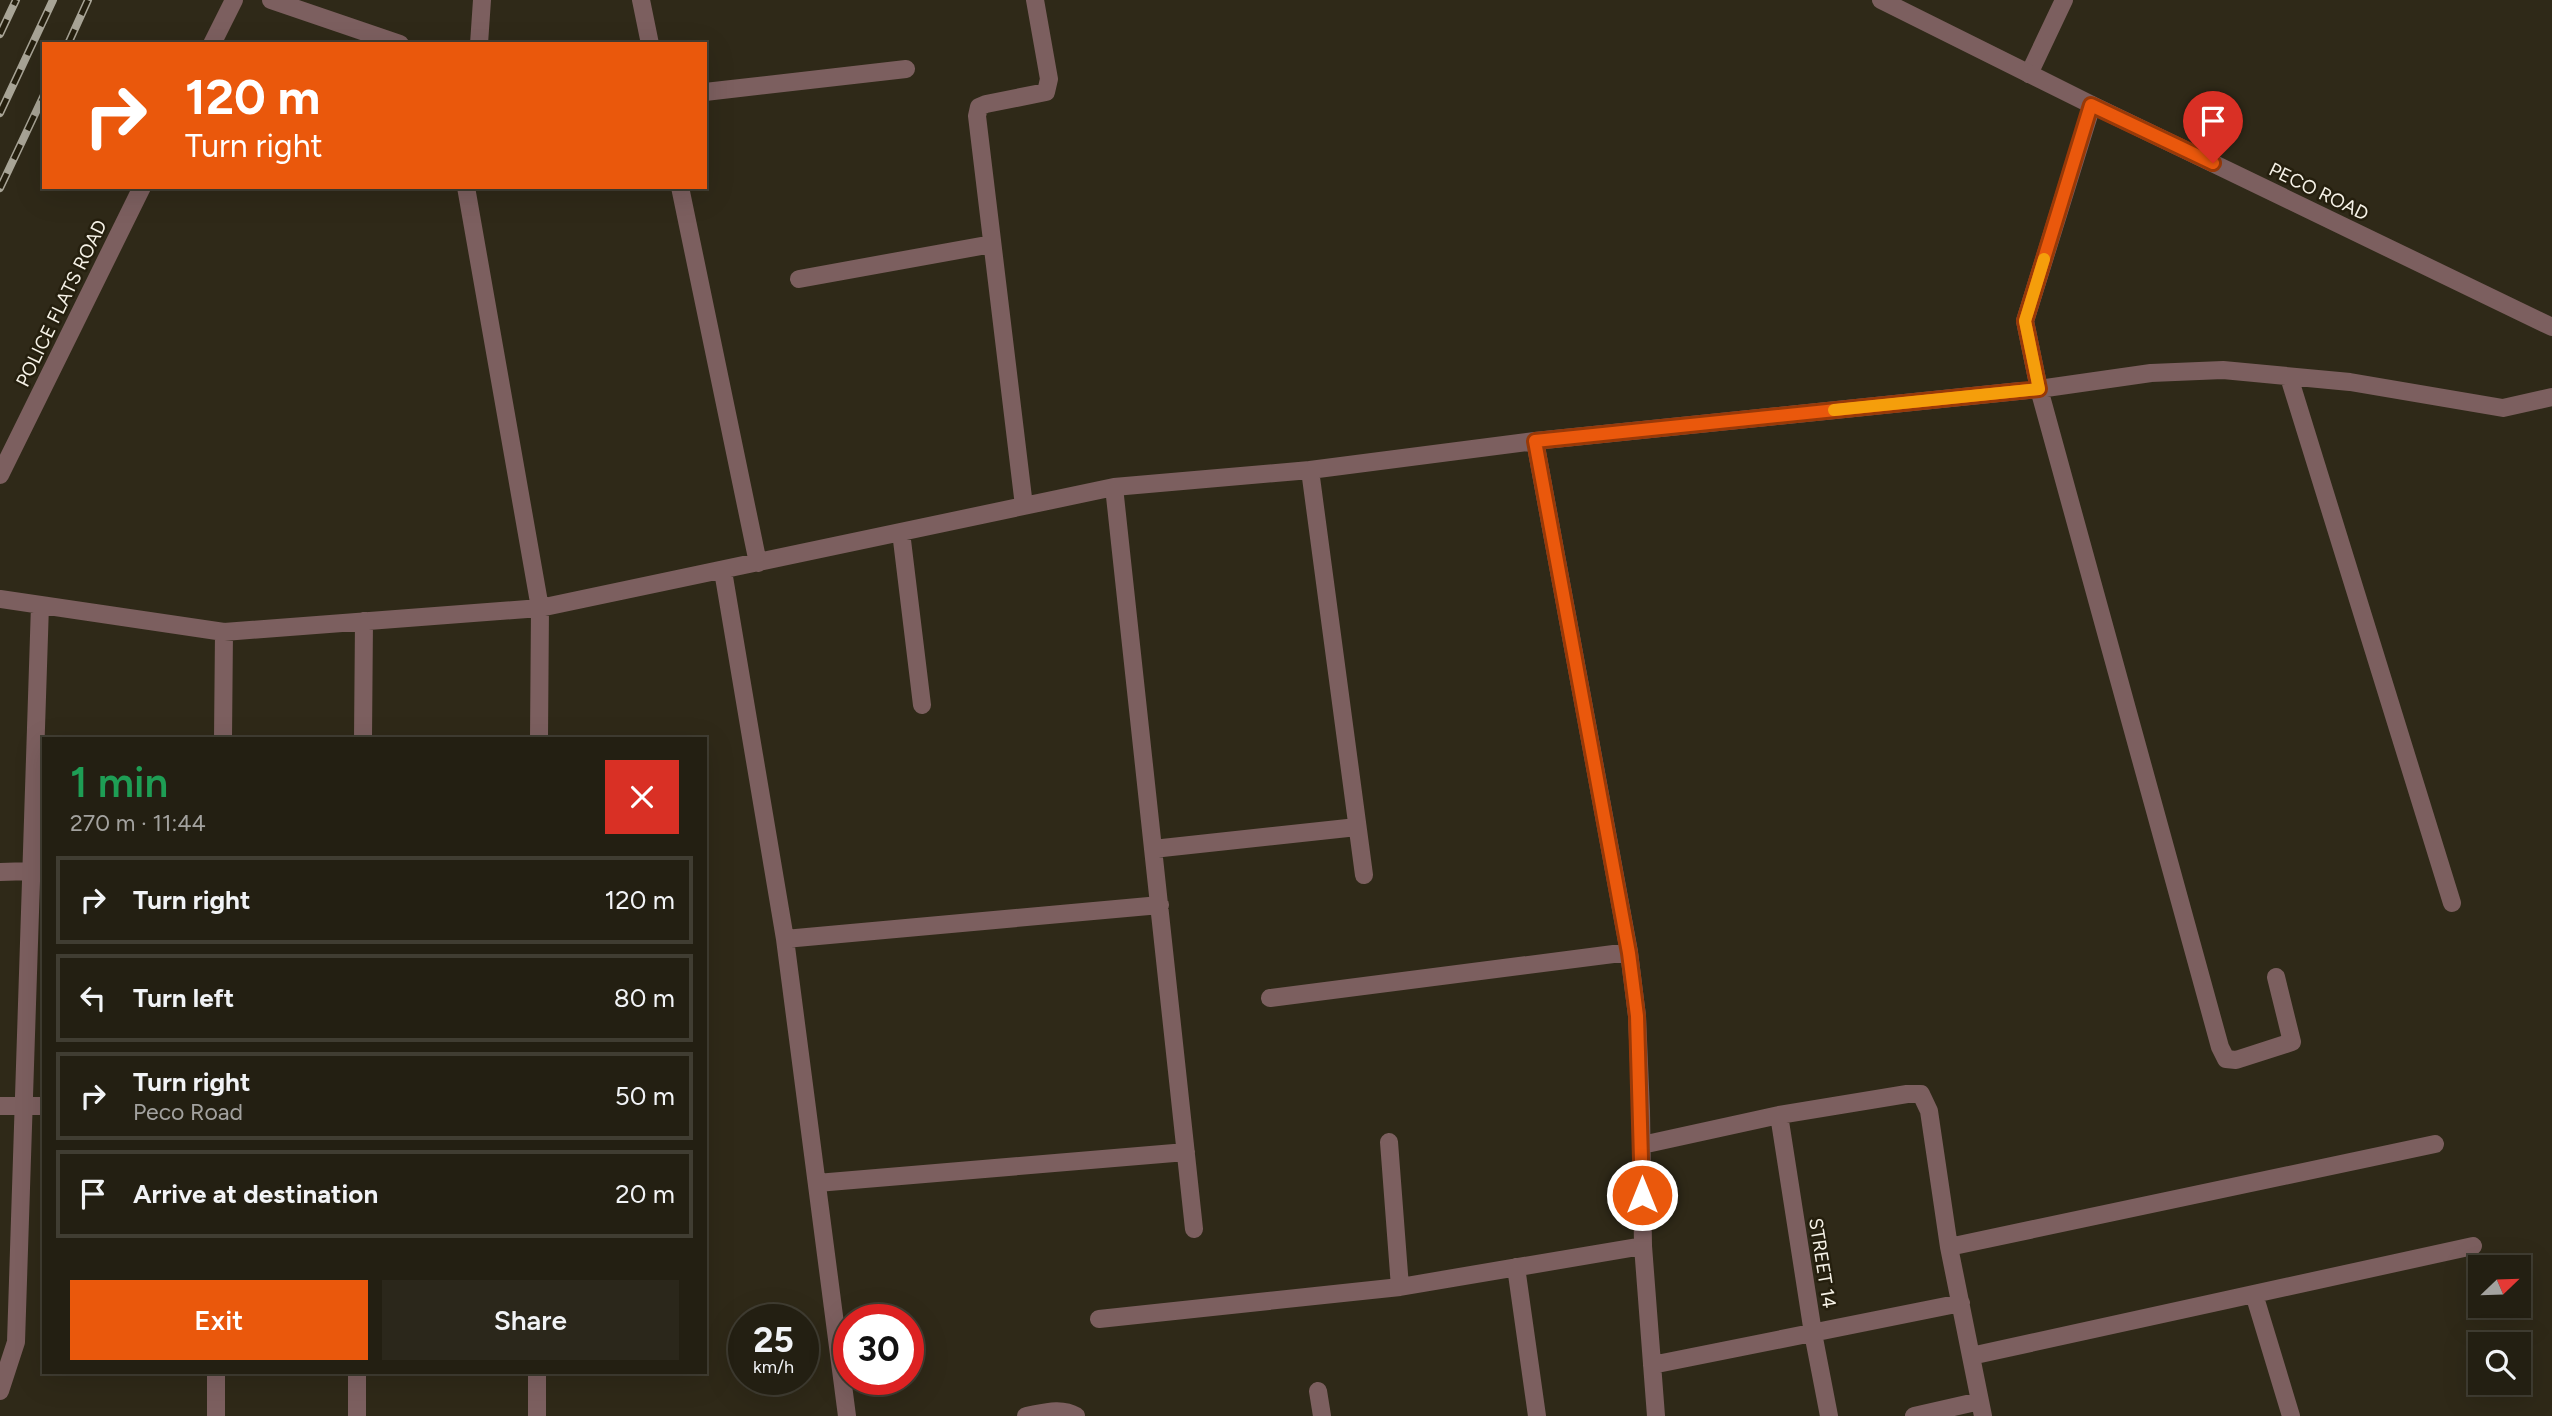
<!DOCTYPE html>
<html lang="en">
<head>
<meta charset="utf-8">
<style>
	body { margin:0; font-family:Figtree,sans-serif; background:#2b271b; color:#f1f3f6; height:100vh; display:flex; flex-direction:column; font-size:26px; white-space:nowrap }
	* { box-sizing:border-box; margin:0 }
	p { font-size:23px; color:#a3a29f }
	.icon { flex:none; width:38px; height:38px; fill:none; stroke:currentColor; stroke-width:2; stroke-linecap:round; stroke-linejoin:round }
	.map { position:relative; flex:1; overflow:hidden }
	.side { position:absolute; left:42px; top:737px; width:665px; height:637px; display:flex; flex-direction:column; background:#231f12; border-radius:0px; box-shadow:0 7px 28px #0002,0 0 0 2px #403d32 }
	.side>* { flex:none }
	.banner { position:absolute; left:42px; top:42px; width:665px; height:147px; border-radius:0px; box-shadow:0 7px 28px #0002,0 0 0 2px #403d32; background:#ea580c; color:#fff; overflow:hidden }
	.needle { width:46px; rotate:67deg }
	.fabs { position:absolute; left:2468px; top:1255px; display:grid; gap:14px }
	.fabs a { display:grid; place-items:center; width:63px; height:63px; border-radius:0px; background:#231f12; box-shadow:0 7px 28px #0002,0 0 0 2px #403d32; font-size:35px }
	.speed { position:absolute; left:728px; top:1304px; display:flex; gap:14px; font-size:35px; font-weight:700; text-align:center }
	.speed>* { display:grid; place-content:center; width:91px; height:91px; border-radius:50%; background:#231f12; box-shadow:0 7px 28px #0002,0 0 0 2px #403d32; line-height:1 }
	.speed small { font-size:18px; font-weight:400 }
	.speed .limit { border:10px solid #d22; background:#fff; color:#111 }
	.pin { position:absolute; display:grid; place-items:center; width:60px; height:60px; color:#fff; margin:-72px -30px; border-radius:50% 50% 50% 0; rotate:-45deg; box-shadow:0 0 7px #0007 }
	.pin .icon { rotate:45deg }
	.me { position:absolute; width:77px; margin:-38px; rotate:0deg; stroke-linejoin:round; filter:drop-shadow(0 0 5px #0008) }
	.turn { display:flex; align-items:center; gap:24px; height:147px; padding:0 28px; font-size:32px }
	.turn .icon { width:91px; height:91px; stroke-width:2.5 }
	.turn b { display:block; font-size:49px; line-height:60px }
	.round { display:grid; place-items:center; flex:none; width:74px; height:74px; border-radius:0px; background:#2b271b }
	.head { display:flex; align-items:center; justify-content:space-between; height:119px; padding:0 28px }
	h1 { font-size:42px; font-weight:600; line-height:52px; color:#1e9e55 }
	.primary-button { display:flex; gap:14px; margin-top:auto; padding:14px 28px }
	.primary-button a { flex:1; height:80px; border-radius:0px; background:#ea580c; color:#fff; font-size:28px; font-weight:600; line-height:80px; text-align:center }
	.primary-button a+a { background:#2b271b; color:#f1f3f6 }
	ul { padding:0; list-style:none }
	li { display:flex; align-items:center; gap:21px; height:88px; margin:0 14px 10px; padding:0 14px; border:4px solid #403d32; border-radius:0px }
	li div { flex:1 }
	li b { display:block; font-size:26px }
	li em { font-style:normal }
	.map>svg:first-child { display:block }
</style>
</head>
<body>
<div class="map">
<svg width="2552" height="1416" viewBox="0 0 2552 1416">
	<rect width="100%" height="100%" fill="#2f2918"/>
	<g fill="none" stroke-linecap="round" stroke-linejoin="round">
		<!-- minor -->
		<path stroke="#7c5f5f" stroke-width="18" d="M271 0 400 44
			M641 0 650 44
			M479 44 482 0
			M2029 74 2064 0
			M705 92 906 69
			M2092 105 2025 321 2039 389 2220 1047 2226 1059 2236 1060 2292 1042 2276 977
			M466 187 540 608 539 738
			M680 187 758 563
			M799 279 992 244
			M2289 377 2452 903
			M1535 441 1629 952
			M1310 470 1364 875
			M1114 487 1194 1229
			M1024 506 977 116 979 107 986 104 1046 92 1049 79 1035 0
			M901 532 922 705
			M723 571 785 939 847 1416
			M0 599 224 632 540 608 1114 487 1310 470 1535 441 2039 389 2151 373 2223 370 2350 382 2503 408 2552 397
			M223 738 224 632
			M363 738 364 621
			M1153 849 1357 827
			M0 872 31 871
			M785 939 1160 905
			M1270 998 1629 952 1637 1016 1641 1111 1643 1246 1656 1416
			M0 1106H44
			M1779 1115 1813 1333 1829 1416
			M1389 1142 1400 1287
			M1642 1145 1779 1115 1907 1094H1921L1929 1111 1949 1247 1983 1416
			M817 1183 1186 1152
			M1949 1247 2435 1144
			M1516 1267 1537 1416
			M2254 1294 2291 1416
			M1099 1319 1400 1287 1643 1246
			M1971 1356 2473 1246
			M1652 1365 1961 1303
			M537 1372V1416
			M0 1391 16 1342 40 605
			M1318 1391 1322 1416
			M216 1416V1372
			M357 1416V1372
			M1026 1416C1043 1413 1061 1407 1076 1416
			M1914 1416 1980 1401"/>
		<!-- tertiary -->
		<path stroke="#7c5f5f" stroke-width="18" d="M1881 0 2092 105 2552 327
			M212 44 234 0
			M0 475 142 187"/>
		<!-- rail casing -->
		<g stroke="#a8a496" stroke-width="8">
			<path id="rail" d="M0 34 16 0
				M68 44 88 0
				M0 113 53 0
				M0 188 44 95"/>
		</g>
		<!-- rail -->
		<use href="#rail" stroke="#251f0e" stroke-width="5" stroke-dasharray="16" stroke-linecap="butt"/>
	</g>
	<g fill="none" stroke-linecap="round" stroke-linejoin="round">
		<!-- route casing -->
		<g stroke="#983908" stroke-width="18">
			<path id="route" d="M1642 1195 1637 1016 1629 953 1535 441 2039 389 2025 321 2091 105 2213 163"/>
		</g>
		<!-- route -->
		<use href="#route" stroke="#ea580c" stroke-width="12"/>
		<!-- slow -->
		<path stroke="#f59e0b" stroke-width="12" d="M1834 410 2039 389 2025 321 2044 259"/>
	</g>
	<g text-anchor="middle" stroke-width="5" stroke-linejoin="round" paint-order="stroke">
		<!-- street labels -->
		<g font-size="19" fill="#f6f2e7" stroke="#251f0e">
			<text transform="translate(2319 191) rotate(26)" y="7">PECO ROAD</text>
			<text transform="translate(61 303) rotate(-64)" y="7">POLICE FLATS ROAD</text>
			<text transform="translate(1823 1263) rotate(81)" y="7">STREET 14</text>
		</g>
	</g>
</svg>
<div class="fabs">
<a><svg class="needle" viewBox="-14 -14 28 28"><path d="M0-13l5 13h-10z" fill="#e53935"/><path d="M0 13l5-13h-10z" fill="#a3a29f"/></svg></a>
<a><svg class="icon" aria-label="search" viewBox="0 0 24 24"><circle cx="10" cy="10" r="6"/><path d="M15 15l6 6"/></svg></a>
</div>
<div class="speed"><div>25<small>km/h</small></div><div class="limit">30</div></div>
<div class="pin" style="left:2213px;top:163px;background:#d93025"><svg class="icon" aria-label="arrive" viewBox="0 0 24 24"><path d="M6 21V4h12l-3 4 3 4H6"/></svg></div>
<svg class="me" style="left:1642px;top:1195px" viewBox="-20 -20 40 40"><circle r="17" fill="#ea580c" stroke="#fff" stroke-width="3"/><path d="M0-11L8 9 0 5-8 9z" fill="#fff"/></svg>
<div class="banner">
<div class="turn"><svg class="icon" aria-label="right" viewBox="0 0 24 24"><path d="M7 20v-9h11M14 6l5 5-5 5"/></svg><div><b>120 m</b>Turn right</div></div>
</div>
<section class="side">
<div class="head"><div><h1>1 min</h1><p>270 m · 11:44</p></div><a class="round" style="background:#d93025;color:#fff"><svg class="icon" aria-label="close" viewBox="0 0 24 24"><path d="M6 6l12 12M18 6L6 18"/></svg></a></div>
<ul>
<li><svg class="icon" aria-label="right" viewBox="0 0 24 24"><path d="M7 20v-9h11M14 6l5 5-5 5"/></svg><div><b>Turn right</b></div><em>120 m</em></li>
<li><svg class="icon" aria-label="left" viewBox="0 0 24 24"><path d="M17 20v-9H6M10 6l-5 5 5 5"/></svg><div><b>Turn left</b></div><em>80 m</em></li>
<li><svg class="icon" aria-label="right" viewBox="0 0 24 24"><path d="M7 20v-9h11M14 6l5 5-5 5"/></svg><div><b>Turn right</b><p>Peco Road</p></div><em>50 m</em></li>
<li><svg class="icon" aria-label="arrive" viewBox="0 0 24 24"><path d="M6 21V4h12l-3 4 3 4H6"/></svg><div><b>Arrive at destination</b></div><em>20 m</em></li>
</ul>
<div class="primary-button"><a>Exit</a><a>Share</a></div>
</section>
</div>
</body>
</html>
